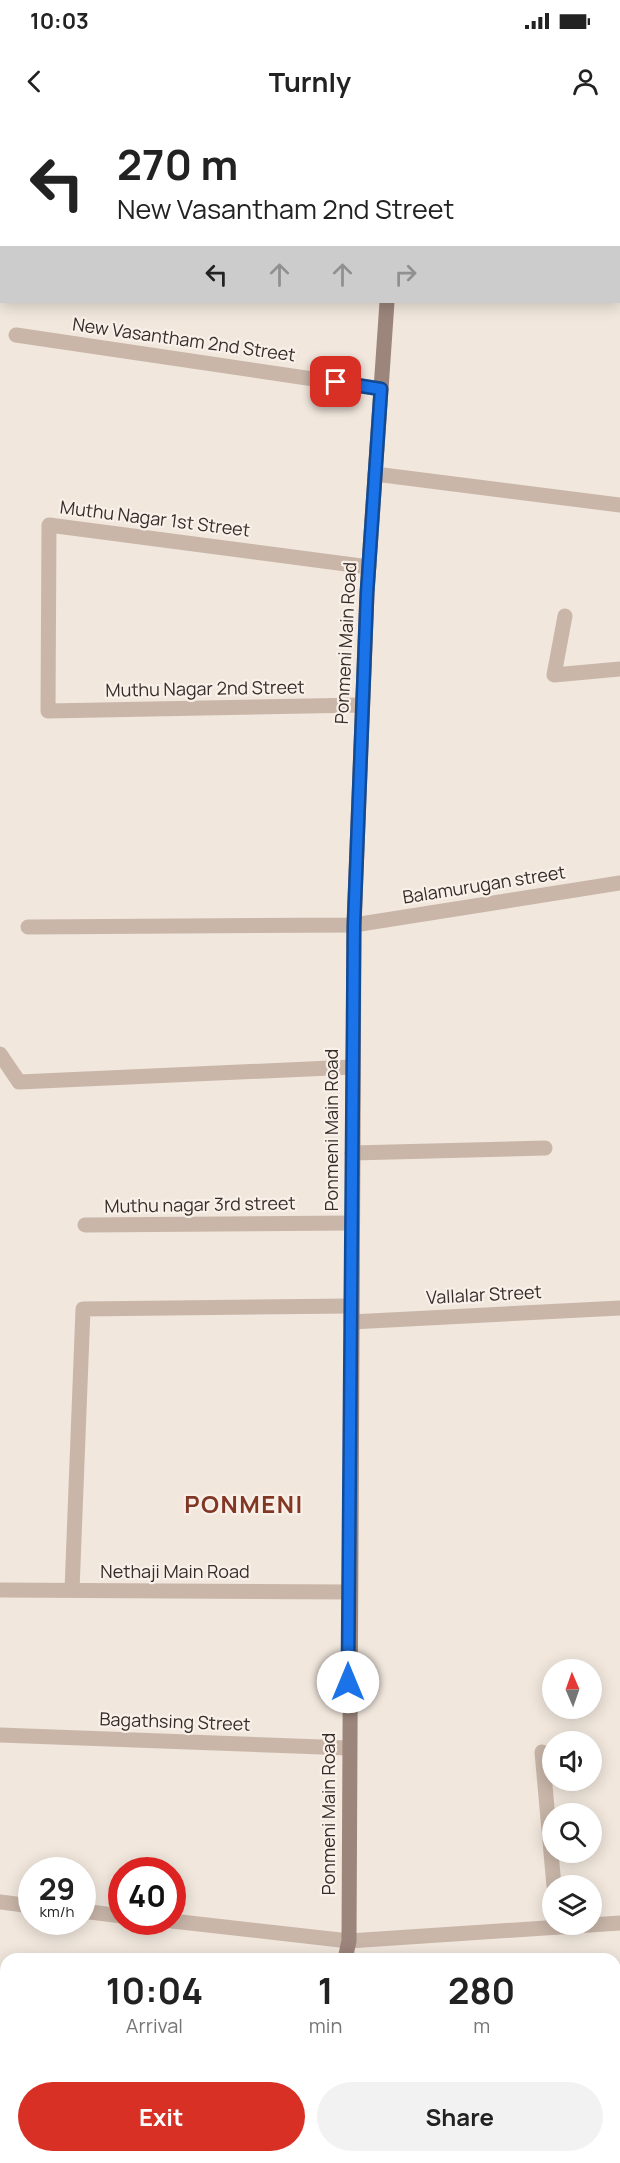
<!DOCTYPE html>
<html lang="en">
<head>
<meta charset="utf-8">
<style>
	body { margin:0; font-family:Manrope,sans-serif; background:#f2f2f2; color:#222; height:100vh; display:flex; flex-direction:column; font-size:22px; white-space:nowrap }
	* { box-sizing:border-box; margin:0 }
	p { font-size:20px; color:#767676 }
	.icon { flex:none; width:33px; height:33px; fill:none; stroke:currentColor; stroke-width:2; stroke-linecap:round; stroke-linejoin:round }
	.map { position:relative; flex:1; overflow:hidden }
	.sheet { position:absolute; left:0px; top:1833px; width:621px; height:210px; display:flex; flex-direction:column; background:#fff; border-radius:18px 18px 0 0; box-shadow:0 3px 15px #0003 }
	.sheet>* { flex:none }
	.guide { position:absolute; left:0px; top:0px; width:621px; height:183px; box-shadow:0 3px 15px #0003; background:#fff; color:#222; overflow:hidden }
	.needle { width:39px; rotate:358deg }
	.tools { position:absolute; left:542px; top:1539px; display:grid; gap:12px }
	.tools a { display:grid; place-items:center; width:60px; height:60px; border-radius:50%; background:#fff; box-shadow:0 3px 15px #0003; font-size:30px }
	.speed { position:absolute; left:18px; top:1737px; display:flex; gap:12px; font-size:30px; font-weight:700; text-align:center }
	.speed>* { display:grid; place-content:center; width:78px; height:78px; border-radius:50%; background:#fff; box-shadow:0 3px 15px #0003; line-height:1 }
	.speed small { font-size:15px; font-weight:400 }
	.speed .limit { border:9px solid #d22; background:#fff; color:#111 }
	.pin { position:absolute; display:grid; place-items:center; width:51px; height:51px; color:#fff; margin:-26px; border-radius:12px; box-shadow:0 3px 9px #0006 }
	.me { position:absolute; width:66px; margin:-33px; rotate:0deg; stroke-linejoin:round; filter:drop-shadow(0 0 4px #0008) }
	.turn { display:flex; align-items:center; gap:21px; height:126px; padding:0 18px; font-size:27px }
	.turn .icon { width:78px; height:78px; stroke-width:2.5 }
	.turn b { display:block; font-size:42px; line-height:51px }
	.lanes { display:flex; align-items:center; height:57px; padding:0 18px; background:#0003; justify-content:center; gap:30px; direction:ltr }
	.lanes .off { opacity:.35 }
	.eta { display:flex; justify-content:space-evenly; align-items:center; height:102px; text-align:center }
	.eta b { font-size:36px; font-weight:700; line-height:42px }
	.button { display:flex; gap:12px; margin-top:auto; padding:12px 18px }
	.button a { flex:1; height:69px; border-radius:36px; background:#d93025; color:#fff; font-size:24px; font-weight:700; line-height:69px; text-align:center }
	.button a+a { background:#f2f2f2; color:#222 }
	.status { display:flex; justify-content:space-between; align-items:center; height:42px; padding:0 30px; background:#fff; direction:ltr }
	.status svg { height:16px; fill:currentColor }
	header { display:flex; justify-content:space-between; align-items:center; height:78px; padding:0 18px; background:#fff; font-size:27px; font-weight:700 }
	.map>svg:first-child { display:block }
</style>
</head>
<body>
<div class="status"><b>10:03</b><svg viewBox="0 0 49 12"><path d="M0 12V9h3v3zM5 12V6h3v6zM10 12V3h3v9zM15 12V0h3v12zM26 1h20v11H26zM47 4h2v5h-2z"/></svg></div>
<header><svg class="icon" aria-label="back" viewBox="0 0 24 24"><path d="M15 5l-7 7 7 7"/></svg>Turnly<svg class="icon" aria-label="person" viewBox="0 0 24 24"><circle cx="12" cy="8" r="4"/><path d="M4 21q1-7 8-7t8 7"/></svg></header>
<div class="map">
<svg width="620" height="2043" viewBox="0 0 620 2043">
	<rect width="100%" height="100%" fill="#f1e7dd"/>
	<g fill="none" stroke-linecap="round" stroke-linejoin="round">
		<!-- street -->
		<path stroke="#c9b6a9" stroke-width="15" d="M0 43H2
			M16 215 381 269
			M375 354 620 385
			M565 496 554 555 620 549
			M362 585 48 591 49 405 369 447
			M28 807 354 805 620 763
			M0 934 19 962 352 947
			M352 1033 545 1028
			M85 1105 351 1103
			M351 1202 620 1188
			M0 1470 349 1472
			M72 1470 83 1189 351 1186
			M0 1615 348 1628
			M542 1632 554 1766
			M0 1782 32 1786
			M82 1791 122 1796
			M172 1801 349 1821 620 1803
			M0 1982 6 1981"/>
		<!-- secondary -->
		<path stroke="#9c857b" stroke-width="15" d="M389 2V0
			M345 1839 349 1821 354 805 367 473 387 182
			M294 2043 296 2037"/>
	</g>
	<!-- shaded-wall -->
	<path fill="#864535" d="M38 2037H43L42 2043H38Z
		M120 2037H125L124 2043H120Z
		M165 2037H170L169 2043H164Z"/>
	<!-- building -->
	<path fill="#c0634c" stroke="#864535" stroke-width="1.5" d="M0 1997 6 1998V2037H38V2043H4L6 2029 4 2043H0Z
		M44 2037H68L67 2043H44Z
		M69 2037H120V2043H68Z
		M126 2037H165L164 2043H125Z"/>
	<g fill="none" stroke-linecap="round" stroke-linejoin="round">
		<!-- route casing -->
		<g stroke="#114b97" stroke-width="15">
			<path id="route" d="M336 262 381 269 367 473 354 805 348 1562"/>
		</g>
		<!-- route -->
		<use href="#route" stroke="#1a73e8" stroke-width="10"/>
	</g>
	<g text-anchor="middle" stroke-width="4.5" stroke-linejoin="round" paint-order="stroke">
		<!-- street labels -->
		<g font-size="18" fill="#362c29" stroke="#f9f1e9">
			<text transform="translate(184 220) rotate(8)" y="6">New Vasantham 2nd Street</text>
			<text transform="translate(155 399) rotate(7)" y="6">Muthu Nagar 1st Street</text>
			<text transform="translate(346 523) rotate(-87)" y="6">Ponmeni Main Road</text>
			<text transform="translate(205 569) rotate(-1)" y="6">Muthu Nagar 2nd Street</text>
			<text transform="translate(484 765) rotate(-9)" y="6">Balamurugan street</text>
			<text transform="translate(332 1010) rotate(-90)" y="6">Ponmeni Main Road</text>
			<text transform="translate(200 1085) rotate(-1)" y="6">Muthu nagar 3rd street</text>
			<text transform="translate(484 1175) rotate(-3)" y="6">Vallalar Street</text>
			<text x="175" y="1458">Nethaji Main Road</text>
			<text transform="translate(175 1602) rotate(2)" y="6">Bagathsing Street</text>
			<text transform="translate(329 1694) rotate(-90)" y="6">Ponmeni Main Road</text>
		</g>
		<!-- district labels -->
		<g font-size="24" font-weight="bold" letter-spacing="1.5" fill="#823725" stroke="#f9f1e9">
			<text x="244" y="1393">PONMENI</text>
		</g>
	</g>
</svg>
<div class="tools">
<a><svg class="needle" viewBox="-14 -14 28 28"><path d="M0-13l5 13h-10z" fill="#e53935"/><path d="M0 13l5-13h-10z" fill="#767676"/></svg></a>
<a><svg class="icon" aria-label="sound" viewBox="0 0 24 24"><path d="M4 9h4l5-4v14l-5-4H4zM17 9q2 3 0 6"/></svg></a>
<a><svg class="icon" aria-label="search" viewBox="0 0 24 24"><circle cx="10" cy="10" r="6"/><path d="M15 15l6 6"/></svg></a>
<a><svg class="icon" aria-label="layers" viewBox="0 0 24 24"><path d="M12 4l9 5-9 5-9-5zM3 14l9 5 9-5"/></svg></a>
</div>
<div class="speed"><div>29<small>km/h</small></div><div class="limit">40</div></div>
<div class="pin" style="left:336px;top:262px;background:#d93025"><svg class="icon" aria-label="arrive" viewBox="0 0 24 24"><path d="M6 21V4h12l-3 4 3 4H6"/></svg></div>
<svg class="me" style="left:348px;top:1562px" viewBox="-20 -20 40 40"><circle r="19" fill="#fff"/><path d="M0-13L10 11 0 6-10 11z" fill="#1a73e8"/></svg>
<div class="guide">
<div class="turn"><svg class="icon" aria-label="left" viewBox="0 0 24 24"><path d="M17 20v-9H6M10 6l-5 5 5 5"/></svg><div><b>270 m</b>New Vasantham 2nd Street</div></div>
<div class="lanes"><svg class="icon" aria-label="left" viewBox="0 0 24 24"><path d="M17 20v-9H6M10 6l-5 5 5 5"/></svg><svg class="icon off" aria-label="ahead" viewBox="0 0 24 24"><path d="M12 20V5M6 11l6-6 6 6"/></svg><svg class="icon off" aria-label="ahead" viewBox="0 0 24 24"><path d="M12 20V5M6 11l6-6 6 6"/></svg><svg class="icon off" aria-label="right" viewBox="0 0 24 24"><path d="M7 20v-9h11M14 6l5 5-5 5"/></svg></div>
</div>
<section class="sheet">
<div class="eta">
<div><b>10:04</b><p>Arrival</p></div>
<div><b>1</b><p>min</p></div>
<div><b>280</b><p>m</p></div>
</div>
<div class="button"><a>Exit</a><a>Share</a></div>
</section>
</div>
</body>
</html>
